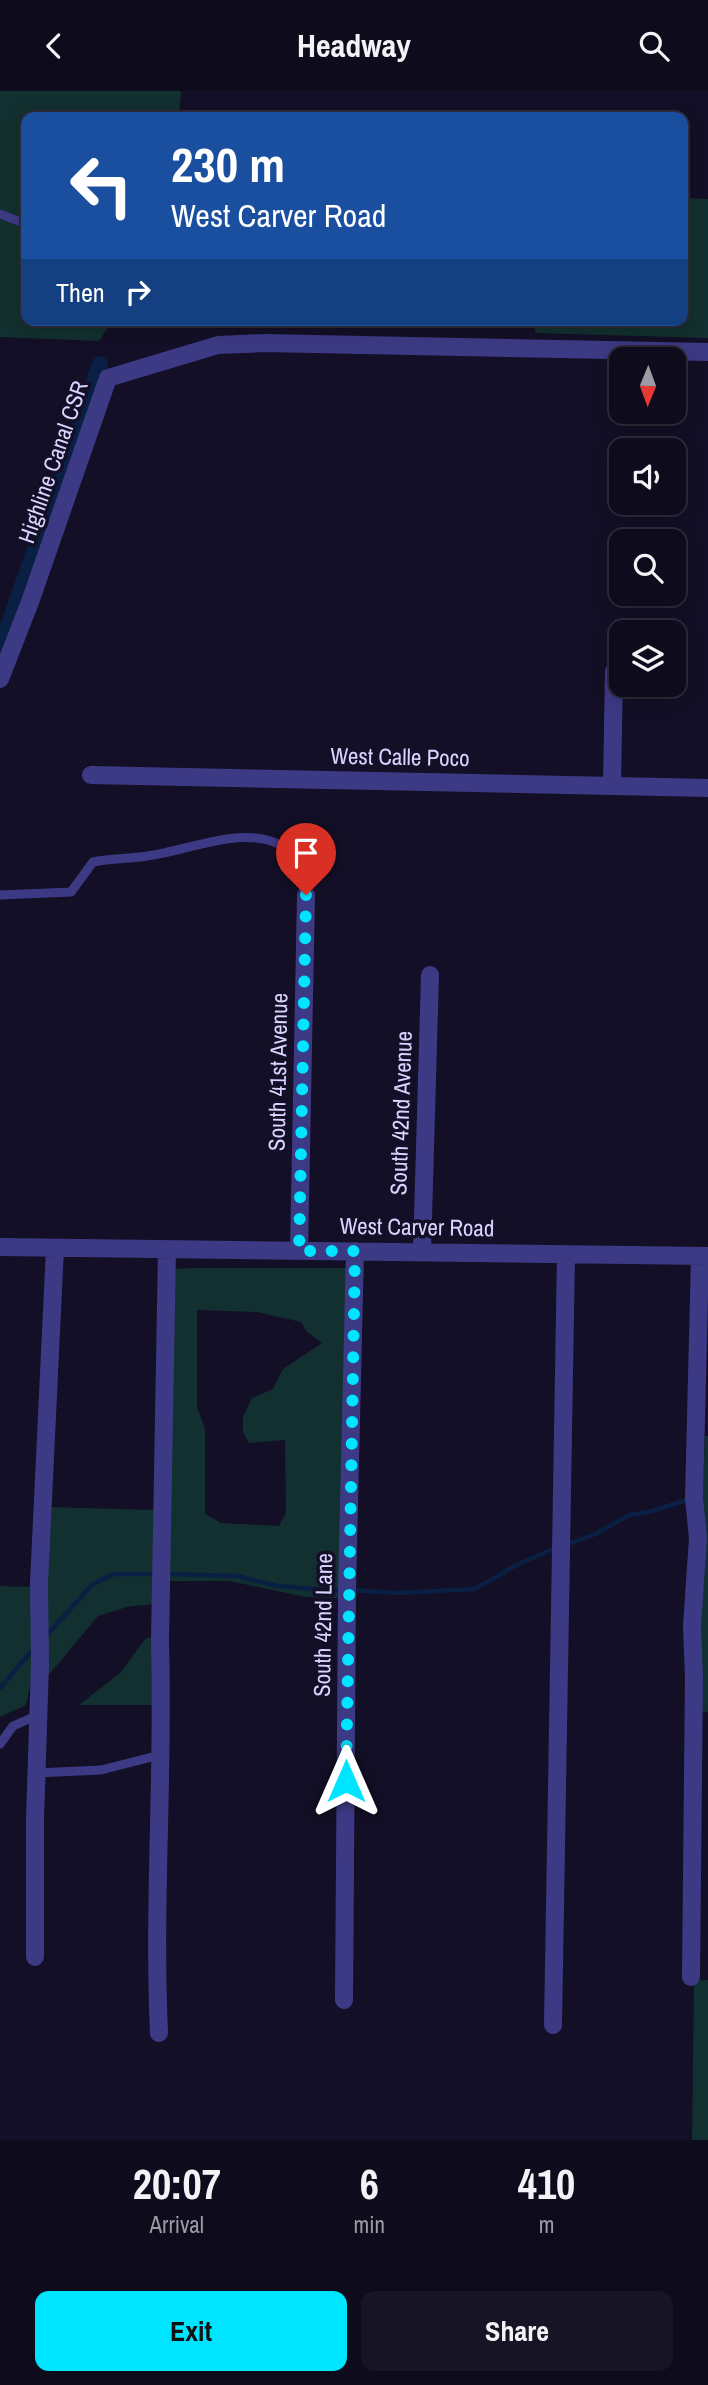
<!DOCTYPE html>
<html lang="en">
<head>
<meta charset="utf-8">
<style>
	body { margin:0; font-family:"Archivo Narrow",sans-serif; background:#171425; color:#f1f3f6; height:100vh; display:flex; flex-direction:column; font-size:26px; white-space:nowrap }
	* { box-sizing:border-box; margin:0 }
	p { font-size:23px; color:#9b9ba3 }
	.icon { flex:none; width:38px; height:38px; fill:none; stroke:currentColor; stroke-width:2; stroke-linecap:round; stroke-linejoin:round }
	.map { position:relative; height:2049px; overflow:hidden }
	.details { display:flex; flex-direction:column; background:#0e0b1c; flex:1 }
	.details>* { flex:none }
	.banner { position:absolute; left:21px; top:21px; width:667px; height:214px; border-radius:14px; box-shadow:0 4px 18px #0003,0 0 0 2px #2e2b3b; background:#1a4fa0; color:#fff; overflow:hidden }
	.needle { width:46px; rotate:181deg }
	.buttons { position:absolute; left:609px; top:256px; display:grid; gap:14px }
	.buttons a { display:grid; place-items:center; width:77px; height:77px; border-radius:14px; background:#0e0b1c; box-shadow:0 4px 18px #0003,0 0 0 2px #2e2b3b; font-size:35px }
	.pin { position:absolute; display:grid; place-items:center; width:60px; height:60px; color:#fff; margin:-72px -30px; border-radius:50% 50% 50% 0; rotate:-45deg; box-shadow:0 0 7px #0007 }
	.pin .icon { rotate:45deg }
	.me { position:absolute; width:77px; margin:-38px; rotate:0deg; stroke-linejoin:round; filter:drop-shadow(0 0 5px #0008) }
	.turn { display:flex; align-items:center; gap:24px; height:147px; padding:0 35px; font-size:32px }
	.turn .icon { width:91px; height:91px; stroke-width:2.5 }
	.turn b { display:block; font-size:49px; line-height:60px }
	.then { display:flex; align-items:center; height:66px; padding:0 35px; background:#0003; gap:14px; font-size:26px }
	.eta { display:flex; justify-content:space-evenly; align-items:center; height:119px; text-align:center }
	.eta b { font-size:42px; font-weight:800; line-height:49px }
	.cta { display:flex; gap:14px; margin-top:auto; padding:14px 35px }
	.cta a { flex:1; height:80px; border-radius:14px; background:#00e5ff; color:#111; font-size:28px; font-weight:800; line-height:80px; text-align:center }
	.cta a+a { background:#171425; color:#f1f3f6 }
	header { display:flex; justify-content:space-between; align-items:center; height:91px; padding:0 35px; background:#0e0b1c; font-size:32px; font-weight:800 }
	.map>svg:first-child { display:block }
</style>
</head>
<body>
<header><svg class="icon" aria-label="back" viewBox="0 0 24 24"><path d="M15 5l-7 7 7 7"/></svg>Headway<svg class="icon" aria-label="search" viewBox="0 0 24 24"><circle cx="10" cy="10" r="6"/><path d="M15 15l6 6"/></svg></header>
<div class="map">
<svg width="708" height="2049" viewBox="0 0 708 2049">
	<rect width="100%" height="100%" fill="#130f26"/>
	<!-- green -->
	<path fill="#12302f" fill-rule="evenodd" d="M0 0H181L179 26H26V128L0 118Z
		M683 107 708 108V247L535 242V229H682Z
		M0 128 26 138V229H113L99 250 0 246Z
		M192 1177H347L341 1507 306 1506 229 1490H167L172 1178ZM197 1219 257 1221 301 1231 306 1240 322 1252 283 1278 273 1298 252 1307 243 1326V1341L249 1352 285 1349 286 1422 279 1435 221 1432 205 1423V1337L197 1317Z
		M705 1345H708V1621L700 1620 698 1522Z
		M48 1416 156 1419 153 1513 127 1516 98 1525 47 1586Z
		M0 1495 32 1496 35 1573 26 1614 0 1626Z
		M155 1546 156 1614H79L120 1582 146 1547Z
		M694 1889H708V2049H692Z"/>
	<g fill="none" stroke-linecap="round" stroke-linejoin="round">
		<!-- stream -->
		<path stroke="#0a1f44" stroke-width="4.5" d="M565 1454 596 1443 629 1424 652 1420 690 1408
			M164 1483 237 1485 277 1495 343 1500
			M351 1499 398 1502 475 1498 518 1473 556 1457
			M46 1545 92 1494 114 1483H155
			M0 1597 35 1556"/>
		<!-- canal -->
		<path stroke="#0a1f44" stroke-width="16" d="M0 558 100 273"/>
		<!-- lane -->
		<path stroke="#3d3a85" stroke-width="9" d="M0 123 26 133
			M0 804 71 801 93 771C111 767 129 768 147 765 189 760 245 732 284 756 299 766 302 788 306 804
			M0 1653 13 1635 38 1624
			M36 1682 101 1679 160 1664"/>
		<!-- street -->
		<path stroke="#3d3a85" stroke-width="18" d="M0 588 30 511 108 287 218 254 265 252 708 261
			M91 684 708 697
			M612 694 614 580
			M0 1156 708 1165
			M299 1160 306 804
			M422 1161 430 884
			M35 1866V1728L40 1574 39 1492 55 1157
			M691 1886 694 1586 692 1535 698 1447 694 1407 700 1165
			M344 1909 347 1499 355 1160
			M553 1934 566 1163
			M159 1942C153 1812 164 1681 160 1550L167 1159"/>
	</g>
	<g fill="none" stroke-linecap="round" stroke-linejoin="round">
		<!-- route -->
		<path stroke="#00e5ff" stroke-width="12" stroke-dasharray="0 21.6" d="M306 804 299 1160H355L346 1690"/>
	</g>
	<g text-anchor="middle" stroke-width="7" stroke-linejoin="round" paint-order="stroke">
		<!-- street labels -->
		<g font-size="23" fill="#d9d4ff" stroke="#130f26">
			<text transform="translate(53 371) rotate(-71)" y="8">Highline Canal CSR</text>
			<text transform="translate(400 666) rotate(1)" y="8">West Calle Poco</text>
			<text transform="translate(278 981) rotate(-89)" y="8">South 41st Avenue</text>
			<text transform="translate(401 1022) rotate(-88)" y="8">South 42nd Avenue</text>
			<text transform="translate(417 1136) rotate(1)" y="8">West Carver Road</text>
			<text transform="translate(323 1534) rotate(-89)" y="8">South 42nd Lane</text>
		</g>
	</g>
</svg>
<div class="buttons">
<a><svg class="needle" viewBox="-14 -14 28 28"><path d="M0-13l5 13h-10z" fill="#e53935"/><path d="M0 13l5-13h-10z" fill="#9b9ba3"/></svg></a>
<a><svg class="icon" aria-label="sound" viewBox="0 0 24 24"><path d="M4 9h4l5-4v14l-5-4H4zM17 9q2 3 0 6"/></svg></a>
<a><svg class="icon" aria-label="search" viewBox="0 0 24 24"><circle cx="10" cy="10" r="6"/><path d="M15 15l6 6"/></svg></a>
<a><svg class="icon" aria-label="layers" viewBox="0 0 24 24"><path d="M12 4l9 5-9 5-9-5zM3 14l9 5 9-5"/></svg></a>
</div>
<div class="pin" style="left:306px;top:804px;background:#d93025"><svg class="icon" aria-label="arrive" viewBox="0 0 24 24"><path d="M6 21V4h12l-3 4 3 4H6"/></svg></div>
<svg class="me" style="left:346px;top:1690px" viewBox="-20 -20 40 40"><path d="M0-17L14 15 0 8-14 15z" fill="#00e5ff" stroke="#fff" stroke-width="4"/></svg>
<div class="banner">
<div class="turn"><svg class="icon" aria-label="left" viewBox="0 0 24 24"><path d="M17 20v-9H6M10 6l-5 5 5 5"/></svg><div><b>230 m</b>West Carver Road</div></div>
<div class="then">Then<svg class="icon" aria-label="right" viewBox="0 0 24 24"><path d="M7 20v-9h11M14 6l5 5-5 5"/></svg></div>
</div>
</div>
<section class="details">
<div class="eta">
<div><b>20:07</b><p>Arrival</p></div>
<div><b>6</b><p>min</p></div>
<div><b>410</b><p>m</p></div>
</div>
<div class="cta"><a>Exit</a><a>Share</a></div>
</section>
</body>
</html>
